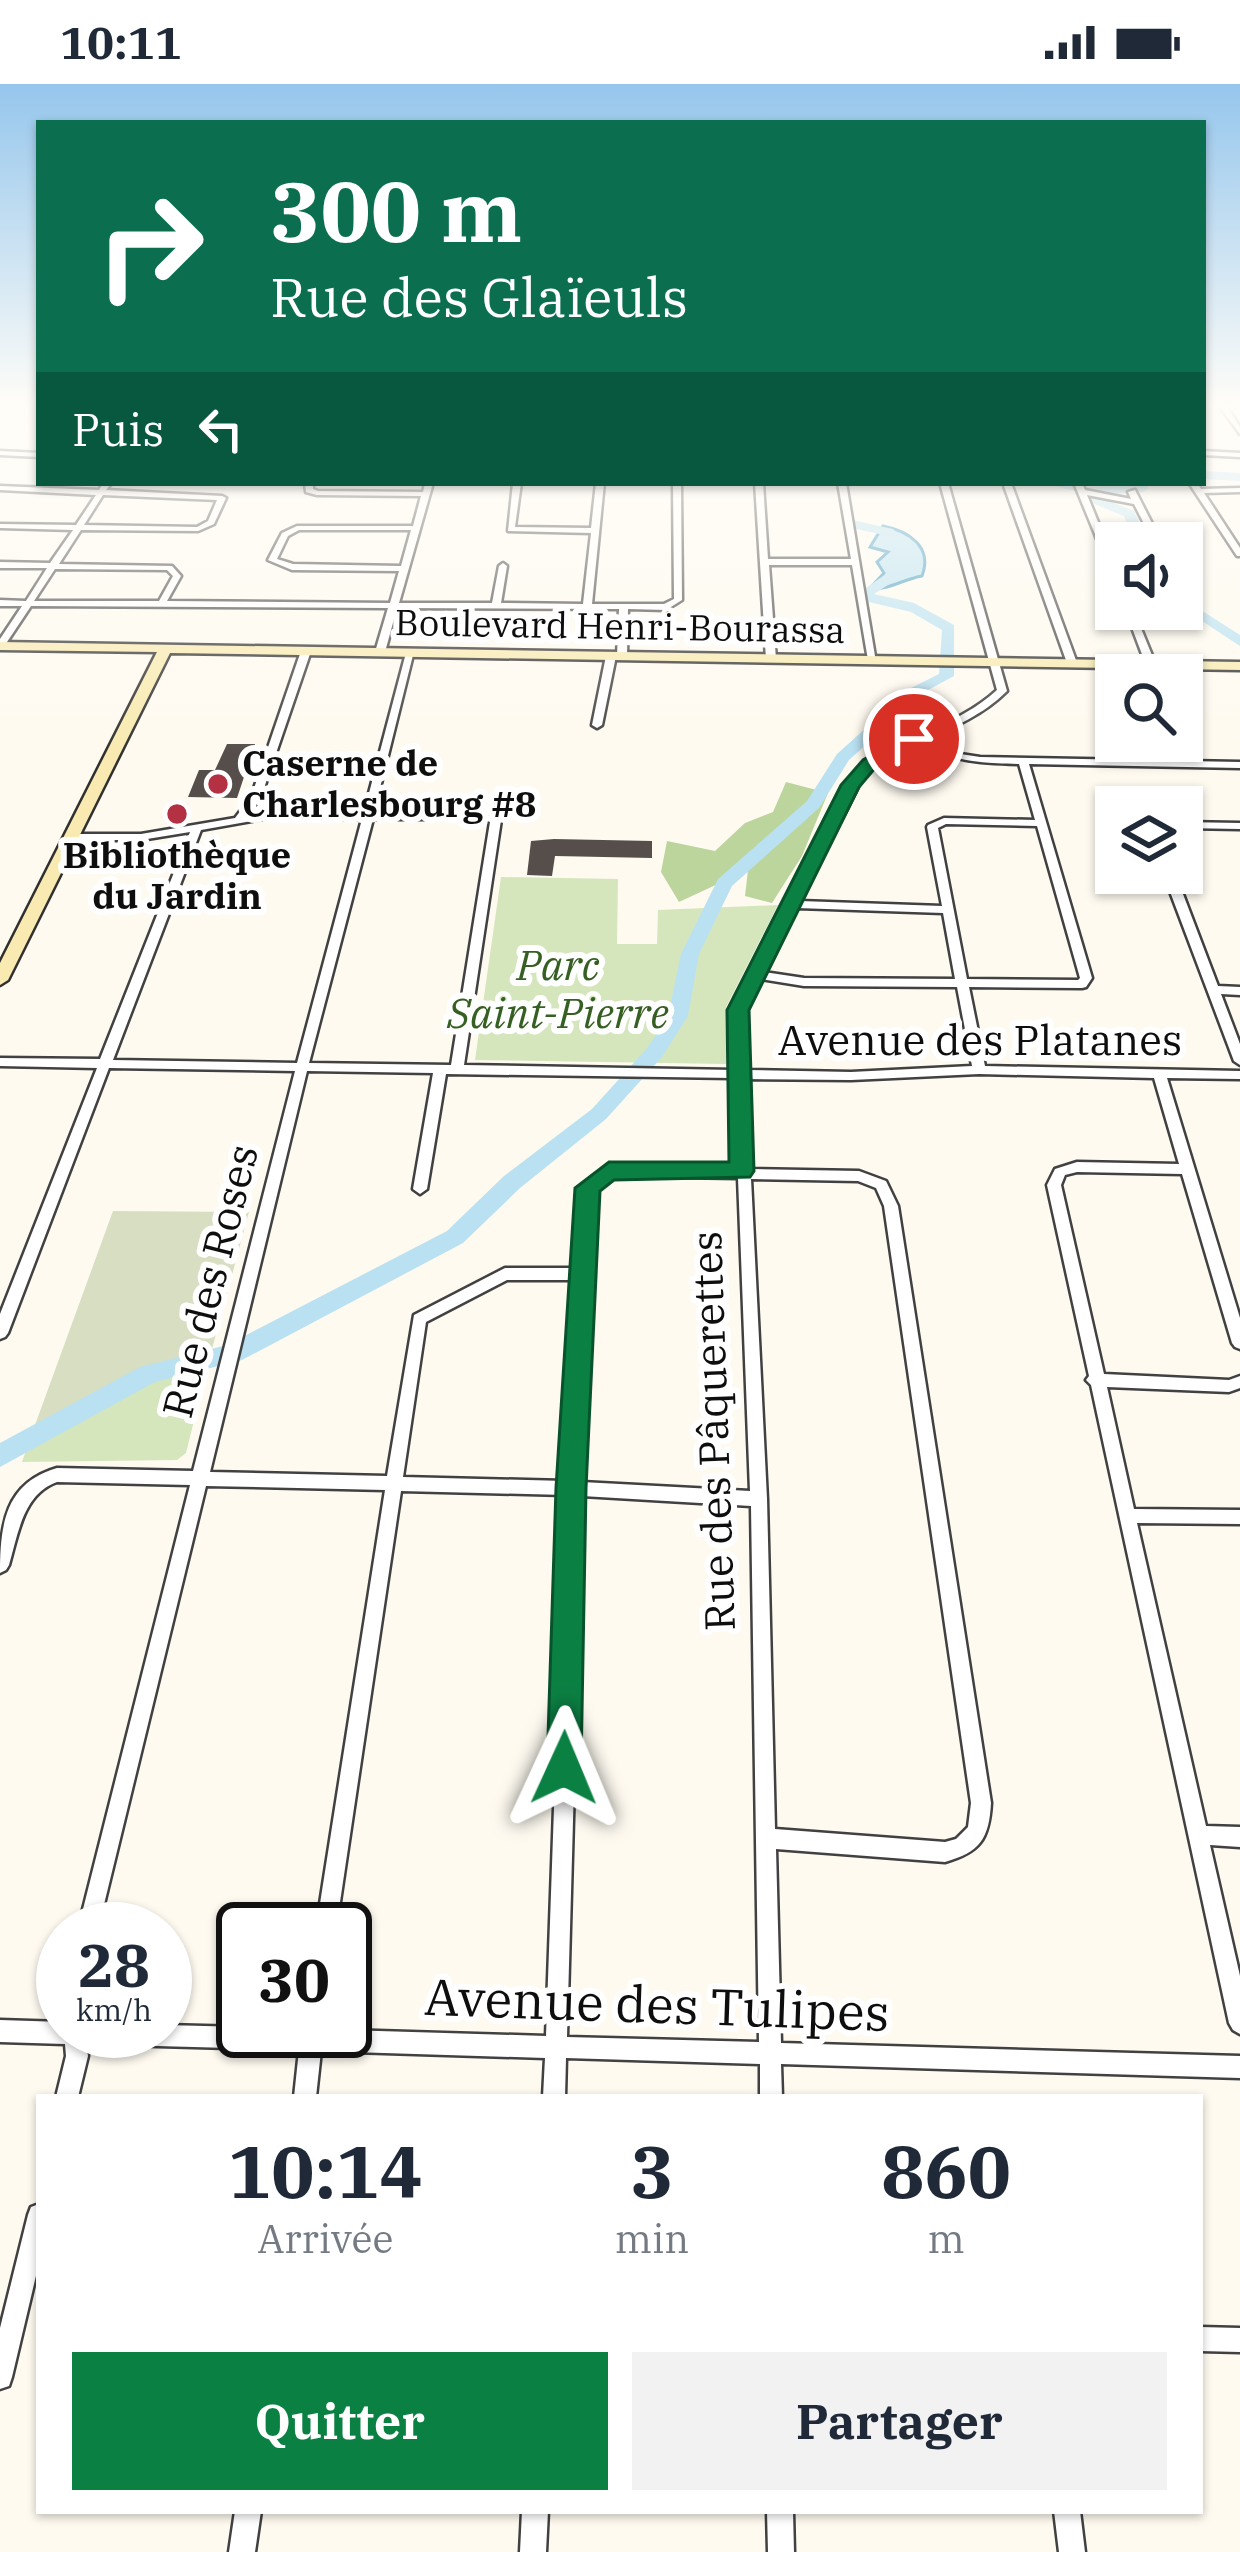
<!DOCTYPE html>
<html lang="fr">
<head>
<meta charset="utf-8">
<style>
	body { margin:0; font-family:"IBM Plex Serif",serif; background:#f2f2f3; color:#1f2937; height:100vh; display:flex; flex-direction:column; font-size:45px; white-space:nowrap }
	* { box-sizing:border-box; margin:0 }
	p { font-size:39px; color:#747a83 }
	.icon { flex:none; width:66px; height:66px; fill:none; stroke:currentColor; stroke-width:2; stroke-linecap:round; stroke-linejoin:round }
	.map { position:relative; flex:1; overflow:hidden }
	.drawer { position:absolute; left:36px; top:2010px; width:1167px; height:420px; display:flex; flex-direction:column; background:#fff; border-radius:0px; box-shadow:0 3px 9px #0004 }
	.drawer>* { flex:none }
	.banner { position:absolute; left:36px; top:36px; width:1170px; height:366px; border-radius:0px; box-shadow:0 3px 9px #0004; background:#0b6e4f; color:#fff; overflow:hidden }
	.tools { position:absolute; left:1095px; top:438px; display:grid; gap:24px }
	.tools a { display:grid; place-items:center; width:108px; height:108px; border-radius:0px; background:#fff; box-shadow:0 3px 9px #0004; font-size:60px }
	.speed { position:absolute; left:36px; top:1818px; display:flex; gap:24px; font-size:60px; font-weight:700; text-align:center }
	.speed>* { display:grid; place-content:center; width:156px; height:156px; border-radius:50%; background:#fff; box-shadow:0 3px 9px #0004; line-height:1 }
	.speed small { font-size:30px; font-weight:400 }
	.speed .limit { border:6px solid #111; border-radius:18px; background:#fff; color:#111 }
	.pin { position:absolute; display:grid; place-items:center; width:102px; height:102px; color:#fff; margin:-51px; border:6px solid #fff; border-radius:50%; box-shadow:0 3px 12px #0007 }
	.me { position:absolute; width:132px; margin:-66px; rotate:1deg; stroke-linejoin:round; filter:drop-shadow(0 0 9px #0008) }
	.turn { display:flex; align-items:center; gap:42px; height:252px; padding:0 36px; font-size:54px }
	.turn .icon { width:156px; height:156px; stroke-width:2.5 }
	.turn b { display:block; font-size:84px; line-height:102px }
	.then { display:flex; align-items:center; height:114px; padding:0 36px; background:#0003; gap:24px; font-size:45px }
	.eta { display:flex; justify-content:space-evenly; align-items:center; height:204px; text-align:center }
	.eta b { font-size:72px; font-weight:800; line-height:84px }
	.action { display:flex; gap:24px; margin-top:auto; padding:24px 36px }
	.action a { flex:1; height:138px; border-radius:0px; background:#0b8043; color:#fff; font-size:48px; font-weight:800; line-height:138px; text-align:center }
	.action a+a { background:#f2f2f3; color:#1f2937 }
	.status { display:flex; justify-content:space-between; align-items:center; height:84px; padding:0 60px; background:#fff; direction:ltr }
	.status svg { height:33px; fill:currentColor }
	.map>svg:first-child { display:block }
</style>
</head>
<body>
<div class="status"><b>10:11</b><svg viewBox="0 0 49 12"><path d="M0 12V9h3v3zM5 12V6h3v6zM10 12V3h3v9zM15 12V0h3v12zM26 1h20v11H26zM47 4h2v5h-2z"/></svg></div>
<div class="map">
<svg width="1240" height="2468" viewBox="0 0 1240 2468">
	<rect width="100%" height="100%" fill="#fefaf0"/>
	<!-- green -->
	<path fill="#d5e6bc" d="M501 793 618 795 617 860H657L658 826 778 821 726 923V980L475 976Z
		M209 1276 186 1369 177 1376 22 1378 31 1352 54 1339 149 1290Z"/>
	<!-- forest -->
	<path fill="#bbd59d" d="M786 698 828 709 802 772 772 819 745 812 748 786 679 818 661 788 667 757 715 767 745 739 773 728Z"/>
	<!-- cemetery -->
	<path fill="#d8dec2" d="M113 1127 249 1128 209 1276 149 1290 31 1352Z"/>
	<!-- water -->
	<path fill="#b9e1f1" stroke="#469cc2" stroke-width="3" d="M883 442C909 447 933 463 922 492 903 495 888 507 870 504L884 489 877 478 888 468 870 463Z"/>
	<g fill="none" stroke-linecap="round" stroke-linejoin="round">
		<!-- river -->
		<path fill="#b9e1f1" fill-rule="evenodd" d="M1203 387 1240 389V397L1203 395Z
			M1042 399 1093 403 1145 399 1149 404 1143 408 1094 411 1134 427 1148 459H1134L1124 432 1085 416 1087 410Z
			M852 436 893 445 917 473 914 484 874 510 914 519 954 541V592L902 620 889 640 849 676 819 724 732 802 699 870 688 932 662 973 606 1035 520 1104 463 1159 242 1276 155 1298 0 1383V1359L140 1283 227 1261 447 1147 504 1092 592 1025 648 963 668 932 681 870 718 795 807 717 837 670 877 634 891 614 939 590 942 546 911 528 869 518 857 510 902 479 903 474 884 451 847 443 846 440Z
			M1182 514 1240 551V562L1182 524Z"/>
	</g>
	<!-- building -->
	<path fill="#564e4b" d="M227 660H255L237 714 188 713 199 686H215Z
		M554 755 652 757V774L555 772 552 792 527 791 531 757Z"/>
	<g fill="none" stroke-linecap="round" stroke-linejoin="round">
		<!-- street casing -->
		<g stroke="#414141" stroke-width="5">
			<path id="street" d="M1220 323H1227L1240 343V350Z
				M0 367 39 369V373L0 371Z
				M1203 367 1240 369V373L1203 371Z
				M103 399 110 401 106 406 222 412 226 414 214 440 198 447 81 446 59 480 172 482 181 492 167 517 390 519 399 487 292 486 268 476 282 449 297 442H413L421 412 317 411 306 408 305 399H313V405L318 407 423 408 425 399H433L399 519H492L499 482 503 479 507 482 501 519 583 520 591 449 508 447 513 399H521L515 443 591 444 596 399H604L592 520H664L674 515 673 399H681L682 516 666 526 628 525 627 572 622 575 617 572 619 525 397 524 385 568 380 571 375 568 388 524 31 522 3 564 0 565V555L22 522H0V516L26 517 47 484H0V478L50 479 73 446 0 444V440L76 441 96 411 0 406V402L99 406ZM103 411 217 416 208 437 197 443 84 441ZM299 446H411L401 482 293 480 277 475 288 452ZM55 485 167 486 173 492 159 517H34Z
				M755 399H763L768 475H851L838 399H846L876 578 868 576 852 481H769L776 575 771 578 766 575Z
				M940 399H948L1007 607C983 631 954 643 923 656L954 669 980 673 1240 678V684L1029 680 1092 894 1086 903 1082 904 969 903 985 982 1240 987V995L1167 994 1240 1234V1265L1235 1263 1232 1259 1182 1090 1077 1088 1065 1091 1061 1101 1104 1290 1229 1296 1240 1292V1304L1229 1308 1107 1303 1134 1425 1240 1426V1440L1137 1439 1206 1742 1240 1743V1763L1210 1761 1240 1892V1950L1233 1946 1229 1939 1091 1301 1086 1296 1089 1292 1047 1101 1055 1085 1077 1078 1179 1080 1154 994 979 990 851 996 746 995 751 1085 859 1087 886 1097 898 1122 991 1719C989 1755 980 1768 945 1778L776 1765 781 1959 1240 1972V1994L781 1980 782 2013H760V1980L566 1974 565 2013H543L545 1974 321 1967 316 2013H294L299 1966 86 1960 88 1972 78 2013H56L66 1972 65 1960 0 1958V1936L63 1938V1947H165V1941L243 1943V1947L345 1946 546 1952 565 1411 401 1407 336 1845H316L385 1406 206 1402 98 1845H78L190 1401 57 1398C23 1410 18 1450 9 1481L6 1486 0 1489C0 1441 5 1399 57 1384L193 1387 295 987 109 984 8 1249 5 1253 0 1255V1230L97 984 0 982V974L100 975 190 748 141 756H70L65 753 70 750H141L235 734 251 713 301 567 306 564 311 567 261 713 247 731 268 728H364L406 569 414 567 374 728 483 729 501 736 464 981 733 986 731 930 856 687C899 652 956 644 997 606ZM915 659C956 677 974 679 1019 680L1035 736 944 734 928 741 927 743 942 822 800 817 864 691 879 678ZM268 734 362 735 297 979 113 976 201 746ZM373 735H482L490 738 451 981 309 979ZM946 740 1037 742 1080 894 1078 896 967 895 938 744ZM797 824 943 829 955 895 804 894 764 888ZM761 895 804 902 957 903 972 982 851 988 746 986 743 930ZM307 987 433 989 413 1105 420 1110 427 1105 446 990 733 994 737 1085 604 1084 581 1104 576 1184H505L414 1231 387 1392 210 1388ZM612 1092 738 1094 750 1407 582 1398 595 1106ZM751 1095 858 1097 876 1104 884 1122 971 1719 968 1743 956 1755 945 1758 775 1745 767 1415ZM507 1196H575L566 1397 403 1393 426 1238ZM582 1412 751 1422 759 1958 567 1953Z
				M1003 399H1011L1077 579 1075 581 1067 579Z
				M1074 399H1082L1085 406 1131 415 1128 408 1135 406 1162 459H1154L1134 420 1087 411 1116 482V495L1113 494Z
				M1189 399H1197L1201 405 1240 404V408L1204 409 1240 464V472H1237Z
				M1125 525H1133L1156 581 1154 583 1146 581Z
				M611 569 616 572 602 641 597 644 592 641 606 572Z
				M1182 738 1240 739V745L1182 744Z
				M1163 789H1175L1218 902 1240 903V911L1221 910 1240 960V981L1234 977Z
				M39 2120V2179L12 2293 9 2302 0 2305V2244L28 2131 31 2123Z
				M1200 2243 1240 2244V2268L1200 2267Z
				M235 2427H261L255 2468H229Z
				M522 2427H548L546 2468H520Z
				M767 2427H793L794 2468H768Z
				M1054 2427H1080L1085 2468H1059Z"/>
		</g>
		<!-- secondary casing -->
		<g stroke="#303030" stroke-width="5">
			<path id="secondary" d="M0 558 1240 578V586L170 569 8 896 0 901V879L157 568 0 566Z"/>
		</g>
		<!-- street -->
		<use href="#street" fill="#fff" fill-rule="evenodd"/>
		<!-- secondary -->
		<use href="#secondary" fill="#f8eab0" fill-rule="evenodd"/>
	</g>
	<!-- sky -->
	<linearGradient id="sky" x2="0" y2="1"><stop stop-color="#95c6ec"/><stop offset="0.48" stop-color="#fffdf8"/><stop offset="1" stop-color="#fffdf8" stop-opacity="0"/></linearGradient>
	<rect width="1240" height="669" fill="url(#sky)"/>
	<!-- route -->
	<path fill="#0b8043" stroke="#07532c" stroke-width="3" d="M907 651 923 655 876 683 859 703 749 926 754 1087 750 1093 614 1096 600 1107 586 1404 581 1684 576 1696 564 1701 552 1696 547 1684 556 1404 575 1104 609 1078H729L727 926 841 701 863 676Z"/>
	<!-- markers -->
	<g fill="#b33143" stroke="#fff" stroke-width="4.5">
		<circle cx="218" cy="700" r="12"/>
		<circle cx="177" cy="730" r="12"/>
	</g>
	<g text-anchor="middle" stroke-width="12" stroke-linejoin="round" paint-order="stroke">
		<!-- far-street labels -->
		<g font-size="36" fill="#0e0e0e" stroke="#fff">
			<text transform="translate(620 542) rotate(1)" y="13">Boulevard Henri-Bourassa</text>
		</g>
		<!-- far-poi labels -->
		<g font-size="36" font-weight="bold" fill="#0e0e0e" stroke="#fff" text-anchor="start">
			<text x="242" y="692">Caserne de<tspan x="242" dy="41">Charlesbourg #8</tspan></text>
			<text x="177" y="784" text-anchor="middle">Bibliothèque<tspan x="177" dy="41">du Jardin</tspan></text>
		</g>
		<!-- park labels -->
		<g font-size="42" font-style="italic" fill="#366023" stroke="#fff">
			<text x="558" y="896">Parc<tspan x="558" dy="48">Saint-Pierre</tspan></text>
		</g>
		<!-- street labels -->
		<g font-size="42" fill="#0e0e0e" stroke="#fff">
			<text x="980" y="971">Avenue des Platanes</text>
			<text transform="translate(210 1197) rotate(-76)" y="15">Rue des Roses</text>
			<text transform="translate(713 1347) rotate(-92)" y="15">Rue des Pâquerettes</text>
		</g>
		<!-- near-street labels -->
		<g font-size="51" fill="#0e0e0e" stroke="#fff">
			<text transform="translate(657 1921) rotate(2)" y="18">Avenue des Tulipes</text>
		</g>
	</g>
</svg>
<div class="tools">
<a><svg class="icon" aria-label="sound" viewBox="0 0 24 24"><path d="M4 9h4l5-4v14l-5-4H4zM17 9q2 3 0 6"/></svg></a>
<a><svg class="icon" aria-label="search" viewBox="0 0 24 24"><circle cx="10" cy="10" r="6"/><path d="M15 15l6 6"/></svg></a>
<a><svg class="icon" aria-label="layers" viewBox="0 0 24 24"><path d="M12 4l9 5-9 5-9-5zM3 14l9 5 9-5"/></svg></a>
</div>
<div class="speed"><div>28<small>km/h</small></div><div class="limit">30</div></div>
<div class="pin" style="left:914px;top:655px;background:#d93025"><svg class="icon" aria-label="arrive" viewBox="0 0 24 24"><path d="M6 21V4h12l-3 4 3 4H6"/></svg></div>
<svg class="me" style="left:564px;top:1684px" viewBox="-20 -20 40 40"><path d="M0-17L14 15 0 8-14 15z" fill="#0b8043" stroke="#fff" stroke-width="4"/></svg>
<div class="banner">
<div class="turn"><svg class="icon" aria-label="right" viewBox="0 0 24 24"><path d="M7 20v-9h11M14 6l5 5-5 5"/></svg><div><b>300 m</b>Rue des Glaïeuls</div></div>
<div class="then">Puis<svg class="icon" aria-label="left" viewBox="0 0 24 24"><path d="M17 20v-9H6M10 6l-5 5 5 5"/></svg></div>
</div>
<section class="drawer">
<div class="eta">
<div><b>10:14</b><p>Arrivée</p></div>
<div><b>3</b><p>min</p></div>
<div><b>860</b><p>m</p></div>
</div>
<div class="action"><a>Quitter</a><a>Partager</a></div>
</section>
</div>
</body>
</html>
